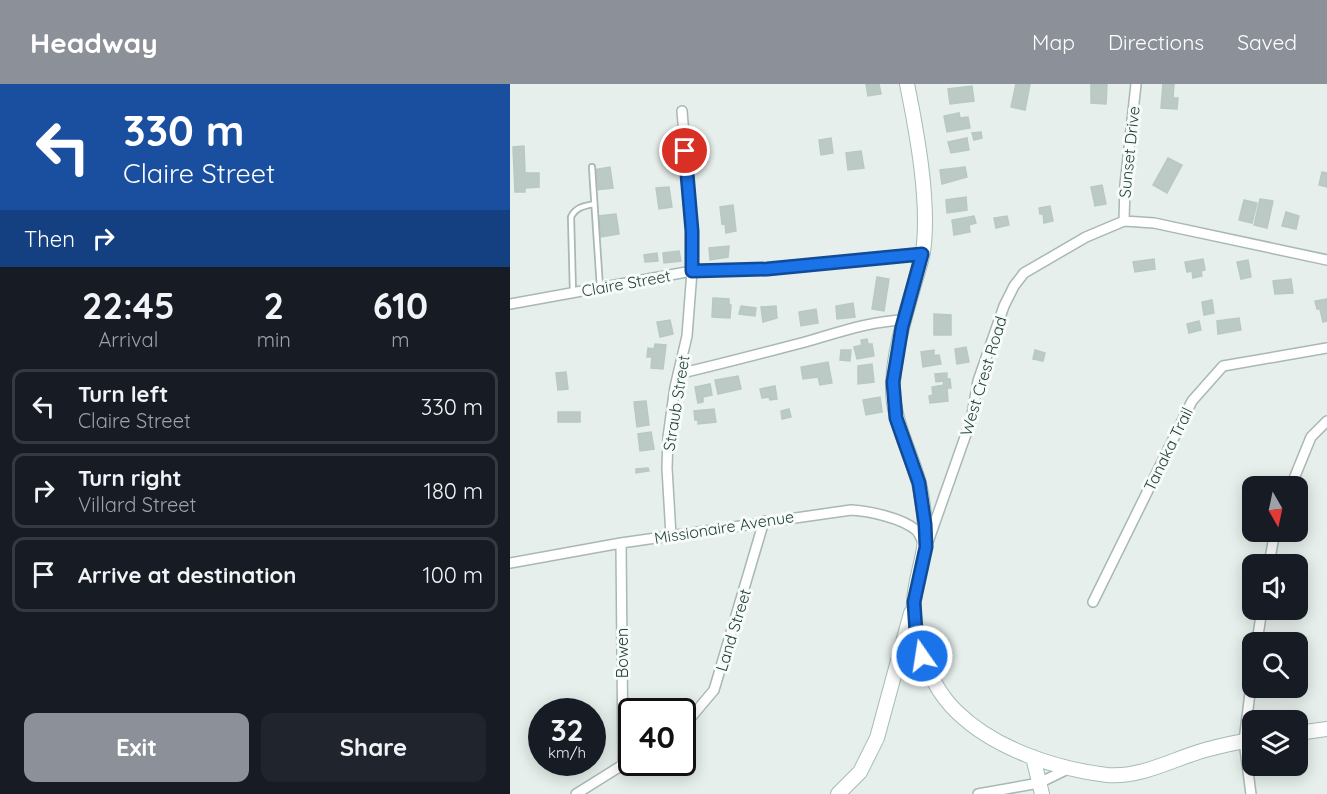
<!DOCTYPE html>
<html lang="en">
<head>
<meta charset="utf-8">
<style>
	body { margin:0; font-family:Quicksand,sans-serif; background:#20242c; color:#f1f3f6; height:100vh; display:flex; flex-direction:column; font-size:22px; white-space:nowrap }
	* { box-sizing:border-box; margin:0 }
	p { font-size:20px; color:#9ea1a6 }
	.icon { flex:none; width:33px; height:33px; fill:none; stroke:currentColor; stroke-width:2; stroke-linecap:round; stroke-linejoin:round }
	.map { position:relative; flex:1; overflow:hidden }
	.details { display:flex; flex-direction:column; background:#171b24; width:510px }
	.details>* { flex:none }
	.top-card { background:#1a4fa0; color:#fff; overflow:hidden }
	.needle { width:39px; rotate:171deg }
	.fabs { position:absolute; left:732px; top:392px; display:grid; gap:12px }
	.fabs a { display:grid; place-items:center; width:66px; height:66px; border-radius:12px; background:#171b24; box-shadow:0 3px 15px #0003; font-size:30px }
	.speed { position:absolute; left:18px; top:614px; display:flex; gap:12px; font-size:30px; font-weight:700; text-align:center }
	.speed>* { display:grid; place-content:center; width:78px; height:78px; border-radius:50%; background:#171b24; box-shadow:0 3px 15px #0003; line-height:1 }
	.speed small { font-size:15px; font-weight:400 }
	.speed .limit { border:3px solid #111; border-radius:9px; background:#fff; color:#111 }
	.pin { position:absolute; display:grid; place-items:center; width:51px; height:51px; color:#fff; margin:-26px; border:3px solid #fff; border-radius:50%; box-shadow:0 2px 6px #0007 }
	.me { position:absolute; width:66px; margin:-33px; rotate:347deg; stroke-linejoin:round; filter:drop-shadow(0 0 4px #0008) }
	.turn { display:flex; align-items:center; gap:21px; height:126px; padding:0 24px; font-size:27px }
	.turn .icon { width:78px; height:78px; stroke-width:2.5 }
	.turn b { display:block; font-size:42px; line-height:51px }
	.then { display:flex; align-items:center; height:57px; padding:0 24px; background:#0003; gap:12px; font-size:22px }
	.eta { display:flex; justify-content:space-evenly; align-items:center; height:102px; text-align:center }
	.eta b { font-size:36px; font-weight:700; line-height:42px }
	.button { display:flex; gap:12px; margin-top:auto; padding:12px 24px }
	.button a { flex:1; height:69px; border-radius:12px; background:#8c9099; color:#fff; font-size:24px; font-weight:700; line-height:69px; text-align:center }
	.button a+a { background:#20242c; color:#f1f3f6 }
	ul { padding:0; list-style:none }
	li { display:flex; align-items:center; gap:18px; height:75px; margin:0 12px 9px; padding:0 12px; border:3px solid #363941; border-radius:12px }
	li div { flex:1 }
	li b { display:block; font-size:22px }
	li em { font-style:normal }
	header { display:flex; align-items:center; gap:36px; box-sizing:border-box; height:84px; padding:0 30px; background:#8c9099; color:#fff }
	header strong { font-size:28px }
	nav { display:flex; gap:33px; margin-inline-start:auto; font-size:21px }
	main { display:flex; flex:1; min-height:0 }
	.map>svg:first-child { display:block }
</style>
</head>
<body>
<header>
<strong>Headway</strong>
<nav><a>Map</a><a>Directions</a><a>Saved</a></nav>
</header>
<main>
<section class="details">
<div class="top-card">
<div class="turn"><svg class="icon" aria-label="left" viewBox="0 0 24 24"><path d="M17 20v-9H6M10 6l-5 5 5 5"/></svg><div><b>330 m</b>Claire Street</div></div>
<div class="then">Then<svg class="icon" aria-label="right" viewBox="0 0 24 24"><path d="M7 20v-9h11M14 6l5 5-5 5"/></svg></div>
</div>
<div class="eta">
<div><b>22:45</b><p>Arrival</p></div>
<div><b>2</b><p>min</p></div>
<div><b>610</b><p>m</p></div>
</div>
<ul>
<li><svg class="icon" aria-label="left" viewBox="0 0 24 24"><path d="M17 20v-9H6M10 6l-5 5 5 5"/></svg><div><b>Turn left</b><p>Claire Street</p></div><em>330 m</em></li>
<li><svg class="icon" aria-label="right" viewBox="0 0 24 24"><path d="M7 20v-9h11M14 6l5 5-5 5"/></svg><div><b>Turn right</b><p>Villard Street</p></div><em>180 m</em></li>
<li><svg class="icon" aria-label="arrive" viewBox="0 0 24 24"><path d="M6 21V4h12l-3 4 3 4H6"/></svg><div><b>Arrive at destination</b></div><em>100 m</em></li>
</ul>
<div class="button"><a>Exit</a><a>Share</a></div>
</section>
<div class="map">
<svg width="817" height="710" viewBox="0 0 817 710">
	<rect width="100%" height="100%" fill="#e6efeb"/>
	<!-- building -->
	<path fill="#bbcac4" stroke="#b8c9c2" stroke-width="1.5" d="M356 0H369L371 10 358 12Z
		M506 0H520L515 26 501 23Z
		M581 0H597L596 20 581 19Z
		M653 0H664L663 14H668L667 25 651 24Z
		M462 2 464 17 440 20 438 5Z
		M449 29 450 34 458 33 460 44 437 48 434 32Z
		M471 48 472 54 464 56 462 49Z
		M321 54 323 69 311 71 309 56Z
		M457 54 459 66 441 69 438 58Z
		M14 62 15 89H29V103L15 104V108H5L3 63Z
		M351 67 354 84 338 86 336 69Z
		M658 74 672 81 657 109 643 101Z
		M100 83 103 104 85 106 82 86Z
		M455 83 457 93 432 100 430 86Z
		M812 88 817 89V103L809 101Z
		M592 101 596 120 585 122 581 103Z
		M159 103 162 123 149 125 146 104Z
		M456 113 457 126 437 129 436 116Z
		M750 115 763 117 757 144 744 141Z
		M734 116 747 119 742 139 729 136Z
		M223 121 226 147 216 149 215 139 212 140 210 123Z
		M540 122 543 137 534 139 533 130H530L529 124Z
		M776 128 789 132 786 145 772 142Z
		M106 130 109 150 91 153 88 132Z
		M464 132 466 139 459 141 460 148 444 151 442 136Z
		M497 132 499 141 486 144 484 134Z
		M219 162 218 173 200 176 199 164Z
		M169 167 171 177 154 179 153 169Z
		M147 169 148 177 135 178 134 171Z
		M644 175 645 185 625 188 623 178Z
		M693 175 695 186 691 187 692 192 683 194 682 187 677 188 675 178Z
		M738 176 741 193 731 195 727 178Z
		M367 193 379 195 374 227 362 225Z
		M781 195 783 209 765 210 763 197Z
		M203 214 219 215V221H221L220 234 202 233Z
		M817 215V237L813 238 810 225H807L805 217Z
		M702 216 704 229 694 231 692 218Z
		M343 219 345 233 327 235 326 222Z
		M231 222 246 224 245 232 229 230Z
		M266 222 267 234 253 238 251 223Z
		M306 225 308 239 291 242 289 228Z
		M424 230 441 231V251H424Z
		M729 234 731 246 708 250 707 237Z
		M160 236 163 250 150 253 147 238Z
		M689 237 691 246 679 249 677 240Z
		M357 255 358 260H362L364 272 347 275 344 263 352 261 351 256Z
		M145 260 156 261 153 285 141 284 142 273H137L138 264 144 265Z
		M456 263 459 278 447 280 445 265Z
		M331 266H341L340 277 330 276Z
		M424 266V272L429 271 431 280 413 283 411 268Z
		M525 266 535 269 533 277 523 275Z
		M318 278 322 299 310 301 308 293 293 295 291 283Z
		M362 280 364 298 348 300V282Z
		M56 288 58 305 48 306 46 289Z
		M437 289V295H440L441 304H437L438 317 420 319 419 312 423 311 422 303 434 301 433 297 426 298 425 290Z
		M228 292 231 305 208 310 205 296Z
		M200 300 202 311 193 313V318L188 319 185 303Z
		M265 302 267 315 260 316 259 313 252 314 250 305Z
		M370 313 372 328 356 331 353 316Z
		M136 317 139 341 127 343 124 318Z
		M204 325 206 338 188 340V336H185L184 327Z
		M279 325 281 333 272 335 271 327Z
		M48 328H70V338H48Z
		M141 348 144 365 130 367 128 350Z
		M138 384 139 387 126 389V385Z"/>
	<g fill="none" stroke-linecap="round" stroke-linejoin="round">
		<!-- lane casing -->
		<g stroke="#a8b8b2" stroke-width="8">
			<path id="lane" d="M82 83 90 204
				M63 209 61 133C66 123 74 122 84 120"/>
		</g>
		<!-- street casing -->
		<g stroke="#a8b8b2" stroke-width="12">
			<path id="street" d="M614 137 615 101 626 0
				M0 220 182 187 257 185 412 170
				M168 290C211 280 253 269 295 258 327 249 360 237 394 236
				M781 402 801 353 817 337
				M161 452 157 384 158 353 165 303 177 252 182 187V147L172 27
				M418 458 461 336 468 297 494 222 504 202 514 189 576 153 614 137 644 139 817 176
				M111 459 113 679
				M0 479 111 459 341 426C359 427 392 434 406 446 409 449 411 454 413 458
				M759 480 765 447
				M583 518 682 317 713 282 817 264
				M747 558 752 525
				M172 644 204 606 254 437
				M66 710 122 675
				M468 710 529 699 560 684
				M741 710 734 657 742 593"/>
		</g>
		<!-- secondary casing -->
		<g stroke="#a4bbb3" stroke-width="16">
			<path id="secondary" d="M397 0C407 49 420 119 413 168 411 179 407 190 404 201 395 233 384 267 383 301 382 336 400 366 409 399 412 412 414 428 415 442 417 470 405 492 404 518 403 532 406 548 410 561 416 586 429 611 447 628 485 665 546 685 597 691 631 694 663 675 695 666 710 662 727 658 742 656
				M788 649 817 645
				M523 673 532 710
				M328 710 350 688 367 654 401 529"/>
		</g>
		<!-- lane -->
		<use href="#lane" stroke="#fff" stroke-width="4.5"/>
		<!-- street -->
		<use href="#street" stroke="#fff" stroke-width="9"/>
		<!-- secondary -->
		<use href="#secondary" stroke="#fff" stroke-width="14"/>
	</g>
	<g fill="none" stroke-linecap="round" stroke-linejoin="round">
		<!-- route casing -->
		<g stroke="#114b97" stroke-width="15">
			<path id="route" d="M175 67 182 147V187L257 185 412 170 392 243 383 298 386 334 409 399 415 440 416 463 404 518 406 548 412 572"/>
		</g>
		<!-- route -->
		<use href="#route" stroke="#1a73e8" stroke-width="10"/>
	</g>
	<g text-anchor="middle" stroke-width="6" stroke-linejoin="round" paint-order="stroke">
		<!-- street labels -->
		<g font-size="16" fill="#24423a" stroke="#f7fbf9">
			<text transform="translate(619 68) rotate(-84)" y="6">Sunset Drive</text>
			<text transform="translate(116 199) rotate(-10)" y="6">Claire Street</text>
			<text transform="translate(473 292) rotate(-73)" y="6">West Crest Road</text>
			<text transform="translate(166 319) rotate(-81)" y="6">Straub Street</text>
			<text transform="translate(658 365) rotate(-64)" y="6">Tanaka Trail</text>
			<text transform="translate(214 443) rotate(-9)" y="6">Missionaire Avenue</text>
			<text transform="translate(223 546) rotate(-73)" y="6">Land Street</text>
			<text transform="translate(112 569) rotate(-90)" y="6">Bowen</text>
		</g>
	</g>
</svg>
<div class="fabs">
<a><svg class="needle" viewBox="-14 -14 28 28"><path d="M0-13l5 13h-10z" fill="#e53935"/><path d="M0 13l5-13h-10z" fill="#9ea1a6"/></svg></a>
<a><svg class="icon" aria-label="sound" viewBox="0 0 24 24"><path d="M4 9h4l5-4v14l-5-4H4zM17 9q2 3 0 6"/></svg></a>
<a><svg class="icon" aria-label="search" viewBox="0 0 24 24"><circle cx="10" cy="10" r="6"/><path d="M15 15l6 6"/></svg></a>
<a><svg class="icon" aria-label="layers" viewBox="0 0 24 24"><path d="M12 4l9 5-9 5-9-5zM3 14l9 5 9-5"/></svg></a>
</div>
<div class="speed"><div>32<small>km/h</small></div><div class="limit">40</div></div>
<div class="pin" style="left:175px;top:67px;background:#d93025"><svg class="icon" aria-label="arrive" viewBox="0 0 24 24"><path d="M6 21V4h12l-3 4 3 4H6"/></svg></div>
<svg class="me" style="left:412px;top:572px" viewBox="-20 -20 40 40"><circle r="17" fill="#1a73e8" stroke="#fff" stroke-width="3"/><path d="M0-11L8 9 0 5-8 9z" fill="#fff"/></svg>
</div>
</main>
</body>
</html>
